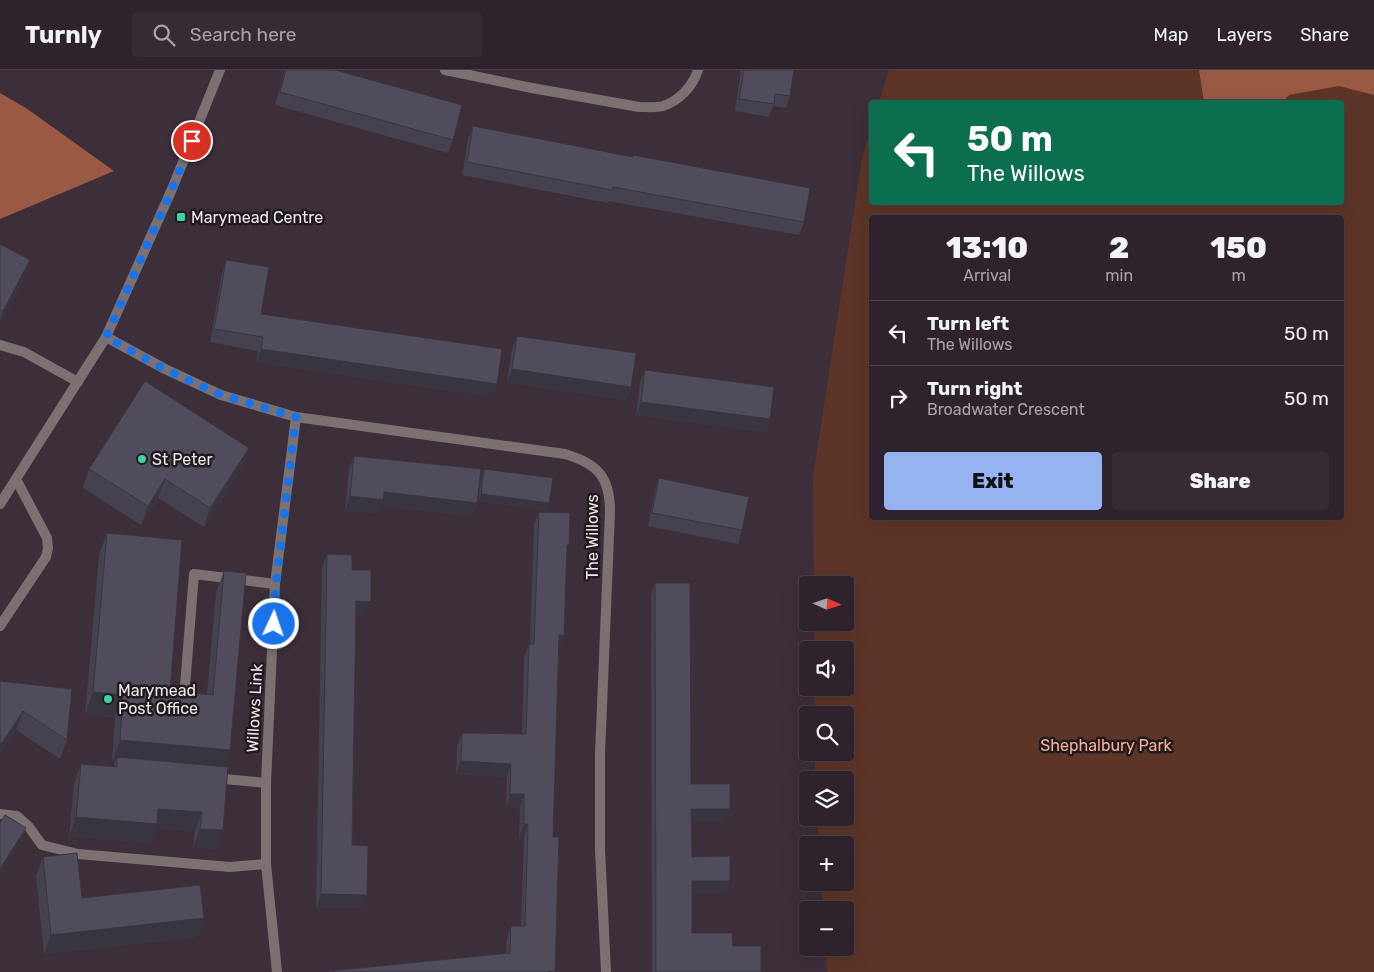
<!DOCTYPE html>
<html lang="en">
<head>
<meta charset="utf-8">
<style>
	body { margin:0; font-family:Rubik,sans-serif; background:#362b34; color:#f1f3f6; height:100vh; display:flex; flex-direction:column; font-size:19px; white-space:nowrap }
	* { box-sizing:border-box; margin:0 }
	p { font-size:16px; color:#a7a4a9 }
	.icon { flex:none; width:28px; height:28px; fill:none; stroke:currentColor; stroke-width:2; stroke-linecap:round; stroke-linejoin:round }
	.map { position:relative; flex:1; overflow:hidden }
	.sheet { position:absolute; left:869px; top:145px; width:475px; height:305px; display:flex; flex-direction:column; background:#2e232c; border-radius:5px; box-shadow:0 5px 20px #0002,0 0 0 1px #494048 }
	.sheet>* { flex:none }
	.banner { position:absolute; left:869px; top:30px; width:475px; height:105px; border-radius:5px; box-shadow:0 5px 20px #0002,0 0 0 1px #494048; background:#0b6e4f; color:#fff; overflow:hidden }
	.needle { width:32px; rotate:93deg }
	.controls { position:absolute; left:799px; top:506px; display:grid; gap:10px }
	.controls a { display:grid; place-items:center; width:55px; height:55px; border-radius:5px; background:#2e232c; box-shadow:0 5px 20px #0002,0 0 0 1px #494048; font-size:25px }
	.pin { position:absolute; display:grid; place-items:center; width:42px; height:42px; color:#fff; margin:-21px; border:2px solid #fff; border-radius:50%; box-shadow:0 1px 5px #0007 }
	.me { position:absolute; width:55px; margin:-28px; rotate:3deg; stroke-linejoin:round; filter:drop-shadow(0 0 4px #0008) }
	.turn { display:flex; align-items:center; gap:18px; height:105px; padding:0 15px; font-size:22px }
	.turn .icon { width:65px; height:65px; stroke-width:2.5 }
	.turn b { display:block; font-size:35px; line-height:42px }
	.eta { display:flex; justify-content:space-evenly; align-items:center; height:85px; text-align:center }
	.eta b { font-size:30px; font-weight:800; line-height:35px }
	.action { display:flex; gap:10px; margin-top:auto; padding:10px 15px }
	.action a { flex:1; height:58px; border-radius:5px; background:#95b2f1; color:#111; font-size:20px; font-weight:800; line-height:58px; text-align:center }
	.action a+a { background:#362b34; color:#f1f3f6 }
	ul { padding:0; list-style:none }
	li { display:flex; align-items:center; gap:15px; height:65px; padding:0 15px; border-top:1px solid #494048 }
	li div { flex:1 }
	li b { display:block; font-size:19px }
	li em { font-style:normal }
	header { display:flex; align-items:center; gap:30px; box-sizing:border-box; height:70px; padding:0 25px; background:#2e232c; border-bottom:1px solid #494048 }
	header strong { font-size:24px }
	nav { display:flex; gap:28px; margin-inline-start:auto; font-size:18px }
	.search { width:350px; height:45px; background:#362b34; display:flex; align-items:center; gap:12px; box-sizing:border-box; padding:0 18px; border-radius:5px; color:#a7a4a9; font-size:19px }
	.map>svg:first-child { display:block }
</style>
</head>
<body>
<header>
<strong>Turnly</strong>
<div class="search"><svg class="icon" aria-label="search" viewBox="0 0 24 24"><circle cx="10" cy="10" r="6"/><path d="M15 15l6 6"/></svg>Search here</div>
<nav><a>Map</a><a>Layers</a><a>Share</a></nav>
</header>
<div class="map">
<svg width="1374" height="902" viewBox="0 0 1374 902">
	<rect width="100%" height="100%" fill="#3d2f3a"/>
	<!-- green -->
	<path fill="#5d3527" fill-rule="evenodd" d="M889 0H1374V902H827L825 878H845V840H823L821 813 845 812V775H819L817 748H845V710H815V683L845 682V645H815L814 618H845V580H814V553L845 552V515H814L813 407 862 88 871 59V132H1341V32H879ZM871 148H1341V448H871Z"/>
	<!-- forest -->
	<path fill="#9a5943" d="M1199 0H1374V25L1339 16 1289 25 1282 32H1204Z
		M0 23 26 38 114 101 0 149Z"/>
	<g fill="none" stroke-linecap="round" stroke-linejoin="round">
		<!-- service -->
		<path stroke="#7b7172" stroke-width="10" d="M0 275 24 282 78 312
			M0 556 46 487 48 478 47 468 16 409
			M184 628 194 504 275 514
			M214 708 266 713
			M0 744 17 746 29 757 42 775 78 784 230 797 266 794"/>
		<!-- minor -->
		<path stroke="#7b7172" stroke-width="10" d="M445 0 532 18 639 37C647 37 656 38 663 36 679 31 693 16 698 0
			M106 267 165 299 221 325 296 347 565 384C598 394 610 407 610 442L600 684V779L606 902
			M277 902 266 794V713L275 514 296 347"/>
		<!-- tertiary -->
		<path stroke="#7b7172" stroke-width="10" d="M0 434 106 267 172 119 220 0"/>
	</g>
	<!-- wall -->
	<path fill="#46414f" d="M285 0H335L453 70 448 83 275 35Z
		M741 0H794L790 26 786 38 773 36 769 47 735 41Z
		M473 56 804 152 799 165 608 131V133L462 105 468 70Z
		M0 174 30 190 23 209 0 254Z
		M226 190 261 244 497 314 492 327 256 292 258 281 210 272 222 203Z
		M517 266 631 317 626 330 507 312 512 279Z
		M645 300 770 349 766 362 636 345 640 313Z
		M354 386 477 433 472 446 381 436 378 443 345 440 349 399Z
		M242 397 204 457 158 428 141 455 83 418 89 399Z
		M484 399 549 433 547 440 478 431 482 406Z
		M659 408 742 460 738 474 648 456 655 421Z
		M539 442 567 481 560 578H559L553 767 555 902H329V901L506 883 507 869 511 856H521L524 767H519L520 737 506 736 507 707 456 704 457 676 462 663 522 664 524 587 529 574H530L534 455Z
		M107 463 170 621 207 624 216 523 224 501V697L216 779 193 777 195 761 155 758 150 773 69 766 74 713 81 694 114 697 115 692H112L115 647 85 645 99 485Z
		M327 484 352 500 366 545 356 544 352 775 363 838H316L322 498Z
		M655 513 691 714 726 751H691L692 787 730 811 726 823H692V863L733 876 761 902H652L651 525Z
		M0 611 67 670 60 689 16 660Z
		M43 787 82 828 197 867 44 884 36 806Z"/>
	<!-- shaded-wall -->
	<path fill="#393540" d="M30 190 23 209 0 254V251L3 241Z
		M261 279 497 314 492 327 256 292Z
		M512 299 631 317 626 330 507 312Z
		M641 332 770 349 766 362 636 345Z
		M249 378 242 397 204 457 210 438Z
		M165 409 158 428 141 455 148 436Z
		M384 422 477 433 472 446 381 436 378 443 345 440 350 426Z
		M481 424 549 433 547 440 478 431Z
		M356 531 371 532 366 545 352 544Z
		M559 565H564L560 578H554Z
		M93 622 123 625 115 647 85 645Z
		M23 641 16 660 0 685V673Z
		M120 670 230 680 222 702 117 687 115 692H112Z
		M461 691 511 694 507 707 456 704Z
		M510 724H524L520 737 506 736Z
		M158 739 202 742 195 761 155 758 150 773 69 766 76 747Z
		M691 739H730L726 751H687Z
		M524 754H528L524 767H519Z
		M26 758 21 771 0 804V799Z
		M200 759 223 760 216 779 193 777Z
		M692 811H730L726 823H687Z
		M321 824 367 825 363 838H316Z
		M204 848 197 867 44 884 51 865Z"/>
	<!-- building -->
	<path fill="#514c5c" stroke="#393540" d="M286 0H335L462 35 453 70 280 22Z
		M744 0H794L790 26 775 24 774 34 739 29Z
		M473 56 633 87V85L810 118 804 152 613 117 612 120 467 92Z
		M0 174 30 190 3 241 0 240Z
		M226 190 269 197 261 244 502 279 497 314 261 279 263 267 214 259Z
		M517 266 636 283 631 317 512 299Z
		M645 300 774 317 770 349 641 332Z
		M145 311 249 378 210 438 165 409 148 436 89 399Z
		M354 386 481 399 477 433 384 422 383 430 350 426Z
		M484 399 553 408 549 433 481 424Z
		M659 408 749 427 742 460 652 443Z
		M539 442 570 443 569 475H567L564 565H559L553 767H559L555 901H549V902H329V901L510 883 511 856H525L528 754H524V724H510L511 694 461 691 462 663 526 664 529 574H534Z
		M107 463 182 470 170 621 213 625 224 501 246 503 230 680 120 670 123 625 93 622Z
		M327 484 352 485V500H371V532L356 531 352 775 368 776 367 825 321 824Z
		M655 513H690L691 714H730V739H691L692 787 730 786V811H692V863H732L733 876H761V902H656Z
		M0 611 72 619 67 670 23 641 2 673H0Z
		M117 687 228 697 223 760 200 759 202 742 158 739 157 754 76 747 81 694 117 697Z
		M5 745 26 758 0 799V753Z
		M77 783 82 828 200 815 204 848 51 865 43 787Z"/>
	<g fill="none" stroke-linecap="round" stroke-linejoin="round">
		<!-- route -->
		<path stroke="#1a73e8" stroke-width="9" stroke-dasharray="0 16.2" d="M192 71 172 119 106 267 164 299 221 325 296 347 276 514 274 554"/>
	</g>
	<!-- markers -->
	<g fill="#3bd4a4" stroke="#201a1f" stroke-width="2">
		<rect x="176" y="142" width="10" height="10" rx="2.5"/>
		<circle cx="142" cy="389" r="5"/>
		<circle cx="108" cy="629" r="5"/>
	</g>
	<g text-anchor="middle" stroke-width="5" stroke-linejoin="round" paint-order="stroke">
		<!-- poi labels -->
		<g font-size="16" fill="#f0e7ee" stroke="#201a1f" text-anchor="start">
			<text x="191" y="153">Marymead Centre</text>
			<text x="152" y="395">St Peter</text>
			<text x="118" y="626">Marymead<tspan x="118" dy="18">Post Office</tspan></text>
		</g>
		<!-- street labels -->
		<g font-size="16" fill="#f0e7ee" stroke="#201a1f">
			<text transform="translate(592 467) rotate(-90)" y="6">The Willows</text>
			<text transform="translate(254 638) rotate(-87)" y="6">Willows Link</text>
		</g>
		<!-- park labels -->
		<g font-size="16" fill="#f9ad92" stroke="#201a1f">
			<text x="1106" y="681">Shephalbury Park</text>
		</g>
	</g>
</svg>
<div class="controls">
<a><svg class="needle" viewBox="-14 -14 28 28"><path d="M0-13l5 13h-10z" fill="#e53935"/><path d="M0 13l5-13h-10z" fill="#a7a4a9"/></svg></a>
<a><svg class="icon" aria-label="sound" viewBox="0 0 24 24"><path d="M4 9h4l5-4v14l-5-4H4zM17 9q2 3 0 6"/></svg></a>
<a><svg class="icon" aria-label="search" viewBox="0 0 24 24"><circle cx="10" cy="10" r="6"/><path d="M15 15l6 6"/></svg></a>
<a><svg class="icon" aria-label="layers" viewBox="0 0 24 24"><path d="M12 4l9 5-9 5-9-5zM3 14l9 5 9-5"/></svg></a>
<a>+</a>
<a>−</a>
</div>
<div class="pin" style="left:192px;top:71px;background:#d93025"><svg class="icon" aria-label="arrive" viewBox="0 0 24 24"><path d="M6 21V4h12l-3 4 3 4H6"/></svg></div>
<svg class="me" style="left:274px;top:554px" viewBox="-20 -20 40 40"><circle r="17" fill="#1a73e8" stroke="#fff" stroke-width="3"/><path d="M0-11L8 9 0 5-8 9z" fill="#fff"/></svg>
<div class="banner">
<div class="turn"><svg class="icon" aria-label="left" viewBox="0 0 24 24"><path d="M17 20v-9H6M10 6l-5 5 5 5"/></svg><div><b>50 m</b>The Willows</div></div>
</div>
<section class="sheet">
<div class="eta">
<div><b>13:10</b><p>Arrival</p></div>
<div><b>2</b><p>min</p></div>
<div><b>150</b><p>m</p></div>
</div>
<ul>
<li><svg class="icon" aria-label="left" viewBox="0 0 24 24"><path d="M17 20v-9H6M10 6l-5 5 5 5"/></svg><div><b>Turn left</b><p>The Willows</p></div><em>50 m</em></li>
<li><svg class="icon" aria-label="right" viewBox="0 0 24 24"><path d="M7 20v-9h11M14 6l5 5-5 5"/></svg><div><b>Turn right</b><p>Broadwater Crescent</p></div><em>50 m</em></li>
</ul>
<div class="action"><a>Exit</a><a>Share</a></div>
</section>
</div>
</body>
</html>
